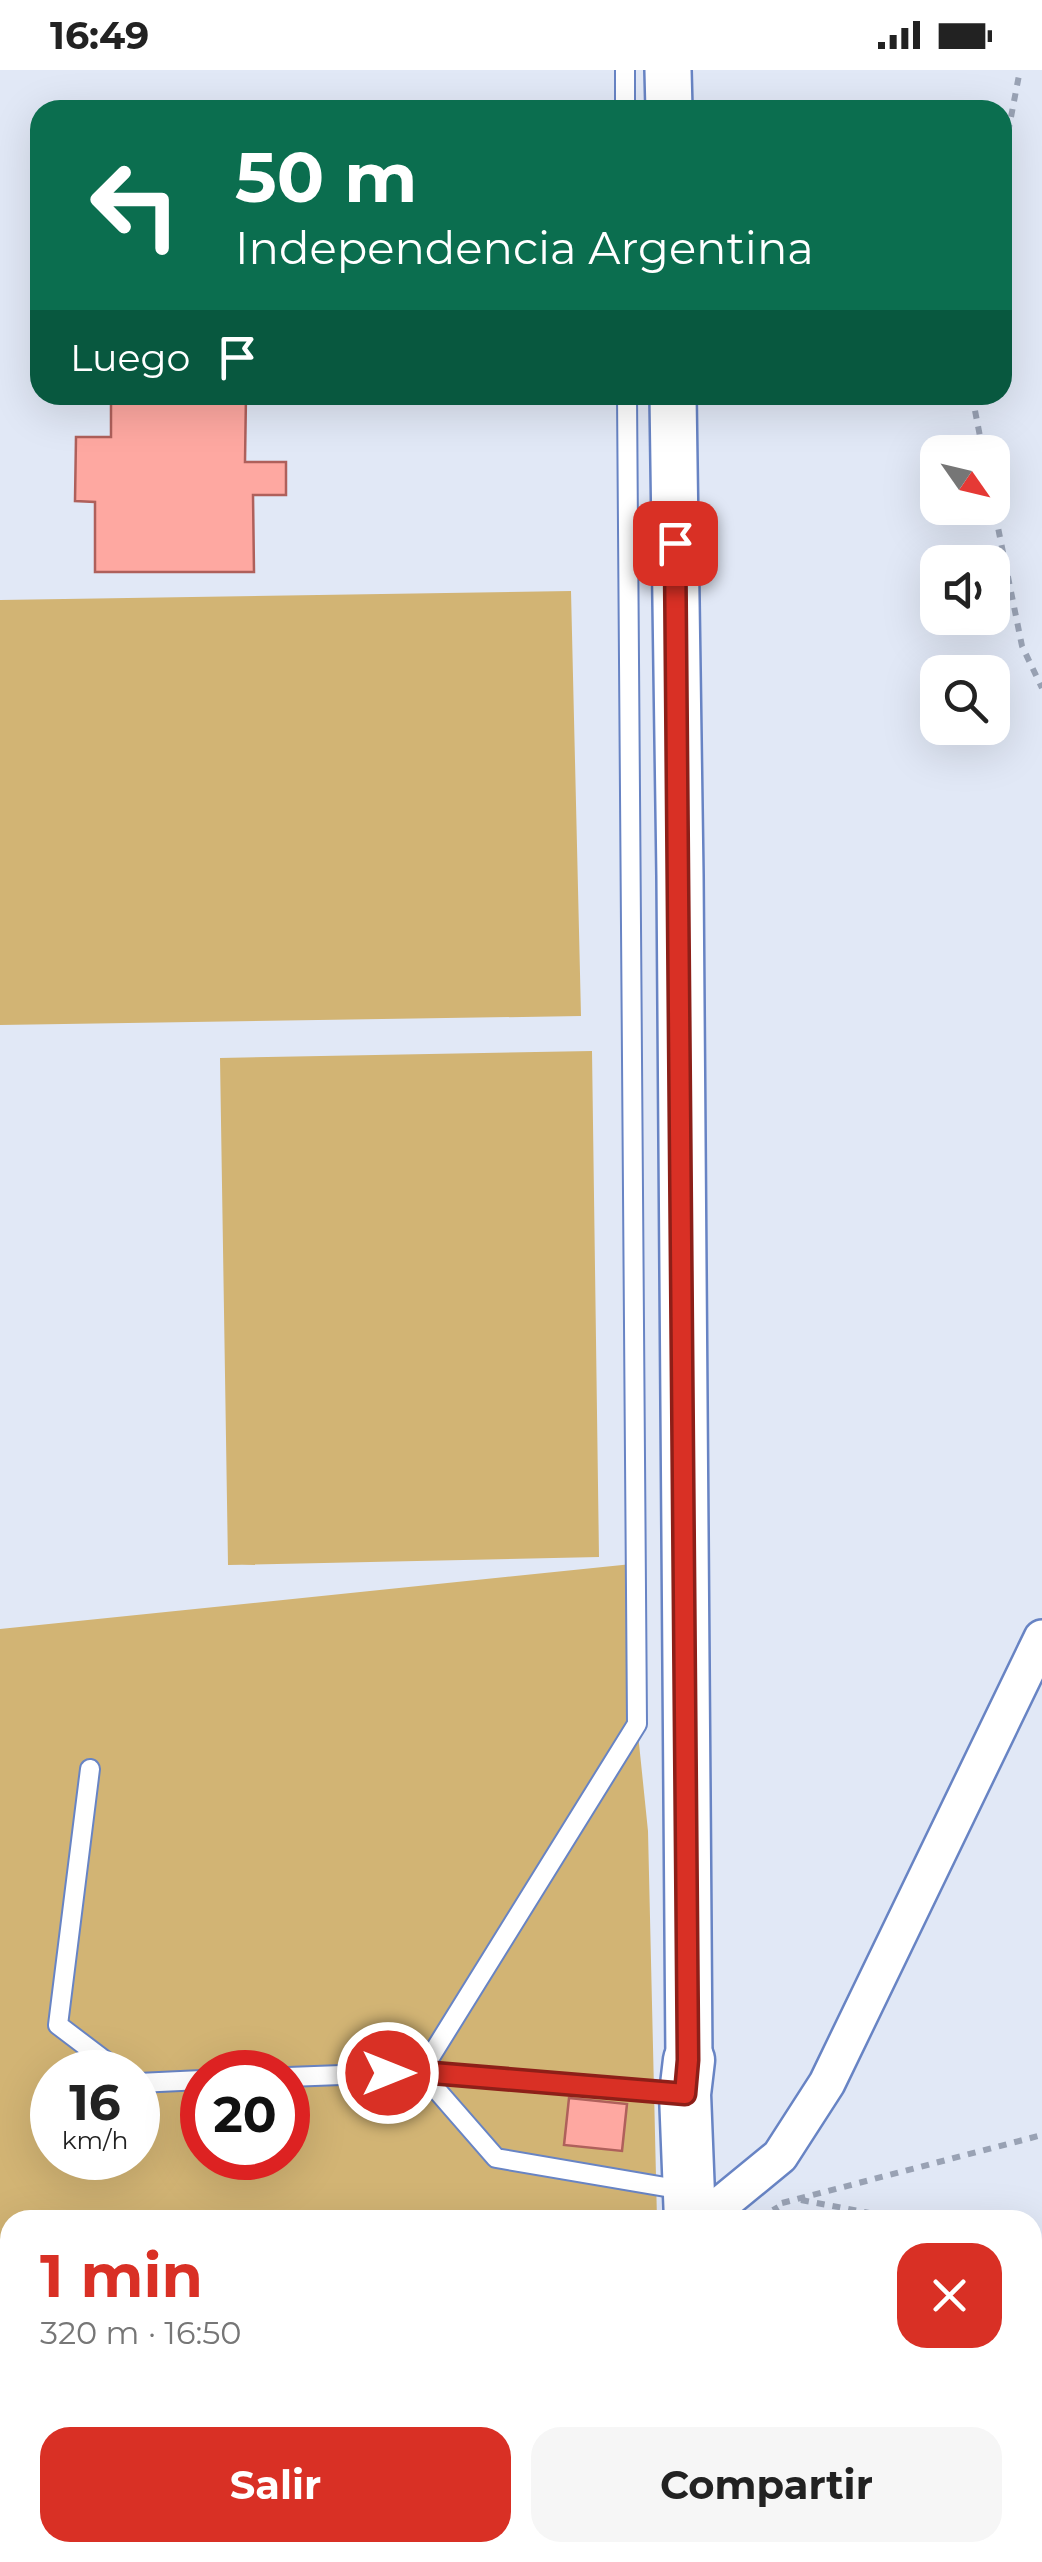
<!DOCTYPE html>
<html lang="es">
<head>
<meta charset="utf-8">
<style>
	body { margin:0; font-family:Montserrat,sans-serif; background:#f6f6f6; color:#222; height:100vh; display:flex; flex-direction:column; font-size:38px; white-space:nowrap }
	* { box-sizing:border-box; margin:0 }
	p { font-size:32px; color:#767676 }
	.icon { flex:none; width:55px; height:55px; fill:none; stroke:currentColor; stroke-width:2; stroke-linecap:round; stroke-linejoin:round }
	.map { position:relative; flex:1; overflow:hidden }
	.panel { position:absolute; left:0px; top:2140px; width:1042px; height:352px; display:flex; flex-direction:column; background:#fff; border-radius:30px 30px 0 0; box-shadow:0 10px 40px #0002 }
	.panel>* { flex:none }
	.banner { position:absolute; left:30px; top:30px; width:982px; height:305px; border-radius:30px; box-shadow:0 10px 40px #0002; background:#0b6e4f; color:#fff; overflow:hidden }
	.needle { width:65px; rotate:124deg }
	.tools { position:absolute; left:920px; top:365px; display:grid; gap:20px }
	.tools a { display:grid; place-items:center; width:90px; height:90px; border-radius:20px; background:#fff; box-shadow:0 10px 40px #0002; font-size:50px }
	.speed { position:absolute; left:30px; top:1980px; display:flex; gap:20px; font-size:50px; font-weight:700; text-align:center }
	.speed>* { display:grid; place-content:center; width:130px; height:130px; border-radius:50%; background:#fff; box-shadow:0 10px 40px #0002; line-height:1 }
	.speed small { font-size:25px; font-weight:400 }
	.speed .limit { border:15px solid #d22; background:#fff; color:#111 }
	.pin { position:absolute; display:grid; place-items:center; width:85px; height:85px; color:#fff; margin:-42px; border-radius:20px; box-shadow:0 5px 15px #0006 }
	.me { position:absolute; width:110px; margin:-55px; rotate:90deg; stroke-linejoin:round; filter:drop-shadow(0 0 8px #0008) }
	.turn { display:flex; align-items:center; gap:35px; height:210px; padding:0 40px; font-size:45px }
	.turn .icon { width:130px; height:130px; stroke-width:2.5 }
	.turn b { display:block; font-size:70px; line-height:85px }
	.then { display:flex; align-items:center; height:95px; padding:0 40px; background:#0003; gap:20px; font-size:38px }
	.round { display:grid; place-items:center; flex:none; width:105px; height:105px; border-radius:30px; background:#f6f6f6 }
	.headline { display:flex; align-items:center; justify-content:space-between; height:170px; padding:0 40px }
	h1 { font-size:60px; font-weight:700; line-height:75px; color:#d93025 }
	.button { display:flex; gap:20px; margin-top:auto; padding:20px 40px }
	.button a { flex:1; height:115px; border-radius:30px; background:#d93025; color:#fff; font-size:40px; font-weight:700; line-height:115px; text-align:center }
	.button a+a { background:#f6f6f6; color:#222 }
	.status { display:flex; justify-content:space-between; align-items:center; height:70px; padding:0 50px; background:#fff; direction:ltr }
	.status svg { height:28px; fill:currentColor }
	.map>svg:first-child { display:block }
</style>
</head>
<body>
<div class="status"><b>16:49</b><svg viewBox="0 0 49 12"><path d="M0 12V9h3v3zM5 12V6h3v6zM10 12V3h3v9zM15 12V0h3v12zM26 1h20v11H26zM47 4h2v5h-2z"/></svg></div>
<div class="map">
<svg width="1042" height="2492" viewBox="0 0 1042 2492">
	<rect width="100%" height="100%" fill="#e1e8f6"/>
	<!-- green -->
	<path fill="#d2b474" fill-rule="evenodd" d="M571 521 581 946 0 955V530Z
		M592 981 599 1487 228 1495 220 988Z
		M632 1494 637 1654 648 1761 657 2150H10V2482H664V2492H0V1559ZM52 2002H138V2088H52ZM202 2002H288V2088H202Z"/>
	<!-- building -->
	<path fill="#fea8a1" stroke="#af605b" stroke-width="2.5" d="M111 325H246L245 392H286V425H253L254 502H95V432L75 431 76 367H111Z
		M569 2028 627 2034 622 2081 564 2075Z"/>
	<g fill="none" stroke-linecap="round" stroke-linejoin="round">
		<!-- service casing -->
		<g stroke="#6884c4" stroke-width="22">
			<path id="service" d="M625 0V40
				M90 1699 58 1955 120 2002
				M421 2002 637 1654 627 325
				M421 2002 496 2088 683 2120
				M288 2007 421 2002 684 2024
				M138 2013 202 2010"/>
		</g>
		<!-- minor casing -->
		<g stroke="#6884c4" stroke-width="40">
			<path id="minor" d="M702 2150 780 2086 827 2013 1042 1568"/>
		</g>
		<!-- tertiary casing -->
		<g stroke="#6884c4" stroke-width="50">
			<path id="tertiary" d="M668 0 669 40
				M673 325 680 806 689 1990"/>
		</g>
		<!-- secondary casing -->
		<g stroke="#6884c4" stroke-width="55">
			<path id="secondary" d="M689 1990 685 2024 690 2150
				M694 2482V2492"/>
		</g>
		<!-- path -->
		<path stroke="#99a2b4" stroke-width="6" stroke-dasharray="8 8" stroke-linecap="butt" d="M1002 94 1020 0
			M972 325 983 382
			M992 428 1022 576 1042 618
			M801 2130 907 2150
			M782 2133 1042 2065
			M774 2136 782 2150
			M1032 2173 1042 2175
			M1032 2413 1042 2408
			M842 2482V2492
			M907 2492 917 2482"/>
		<!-- service -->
		<use href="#service" stroke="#fff" stroke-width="18"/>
		<!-- minor -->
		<use href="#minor" stroke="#fff" stroke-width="35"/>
		<!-- tertiary -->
		<use href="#tertiary" stroke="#fff" stroke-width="45"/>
		<!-- secondary -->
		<use href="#secondary" stroke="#fff" stroke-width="50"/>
	</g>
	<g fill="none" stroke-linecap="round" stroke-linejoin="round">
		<!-- route casing -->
		<g stroke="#8d1f18" stroke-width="25">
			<path id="route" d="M388 2003 421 2002 685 2024 688 1990 675 473"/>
		</g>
		<!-- route -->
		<use href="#route" stroke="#d93025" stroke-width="18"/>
	</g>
</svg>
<div class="tools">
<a><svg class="needle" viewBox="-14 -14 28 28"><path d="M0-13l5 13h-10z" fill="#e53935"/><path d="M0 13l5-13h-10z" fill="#767676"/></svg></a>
<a><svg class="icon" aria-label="sound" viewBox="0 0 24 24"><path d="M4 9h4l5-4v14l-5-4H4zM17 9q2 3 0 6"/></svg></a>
<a><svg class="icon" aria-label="search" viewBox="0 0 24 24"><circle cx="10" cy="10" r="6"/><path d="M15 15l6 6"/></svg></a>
</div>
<div class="speed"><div>16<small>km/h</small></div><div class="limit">20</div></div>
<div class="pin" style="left:675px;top:473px;background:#d93025"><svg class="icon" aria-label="arrive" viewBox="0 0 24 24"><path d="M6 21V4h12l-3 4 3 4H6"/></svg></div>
<svg class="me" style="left:388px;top:2003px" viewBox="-20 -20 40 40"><circle r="17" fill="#d93025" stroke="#fff" stroke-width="3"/><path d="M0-11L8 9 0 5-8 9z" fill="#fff"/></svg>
<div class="banner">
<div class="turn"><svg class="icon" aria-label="left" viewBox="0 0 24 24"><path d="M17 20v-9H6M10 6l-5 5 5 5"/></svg><div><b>50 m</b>Independencia Argentina</div></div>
<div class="then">Luego<svg class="icon" aria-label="arrive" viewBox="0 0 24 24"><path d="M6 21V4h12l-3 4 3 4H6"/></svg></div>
</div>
<section class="panel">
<div class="headline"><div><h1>1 min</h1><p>320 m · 16:50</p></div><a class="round" style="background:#d93025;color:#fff"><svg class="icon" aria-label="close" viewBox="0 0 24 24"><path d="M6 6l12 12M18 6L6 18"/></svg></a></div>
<div class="button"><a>Salir</a><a>Compartir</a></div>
</section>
</div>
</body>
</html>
